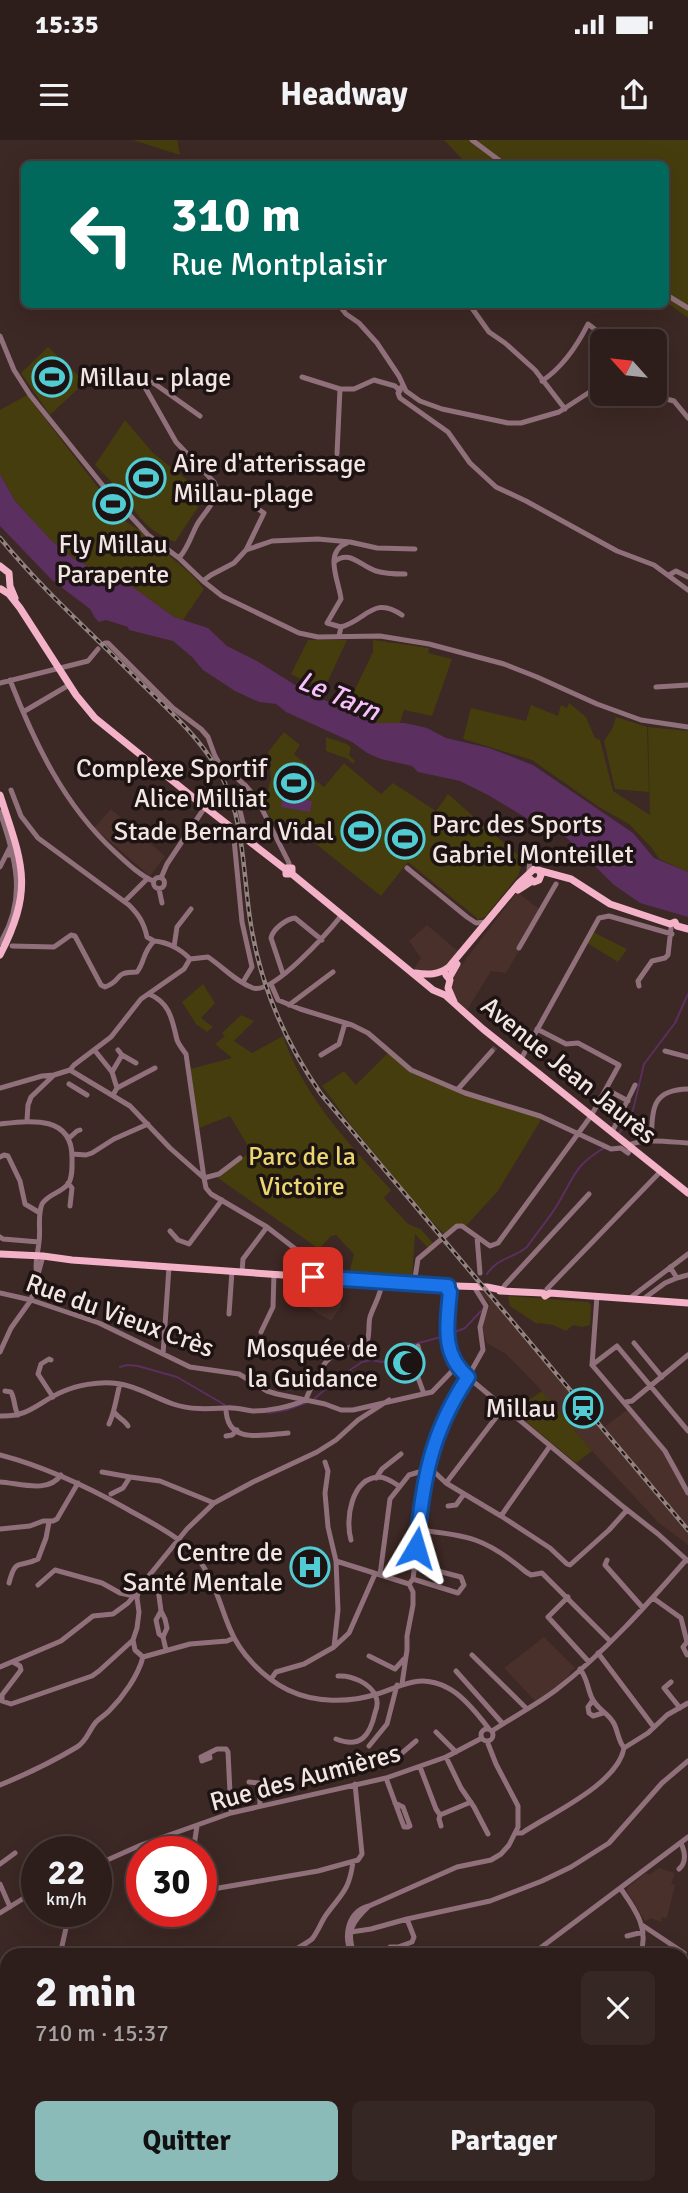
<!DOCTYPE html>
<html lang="fr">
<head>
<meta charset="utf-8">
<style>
	body { margin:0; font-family:Signika,sans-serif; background:#352724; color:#f1f3f6; height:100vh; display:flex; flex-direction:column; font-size:26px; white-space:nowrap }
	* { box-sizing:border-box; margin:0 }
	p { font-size:23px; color:#a7a2a3 }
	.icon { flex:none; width:38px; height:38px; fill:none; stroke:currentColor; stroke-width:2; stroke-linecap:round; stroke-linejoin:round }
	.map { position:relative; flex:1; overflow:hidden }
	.drawer { position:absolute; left:0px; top:1808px; width:690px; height:247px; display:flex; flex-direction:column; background:#2d1e1b; border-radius:21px 21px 0 0; box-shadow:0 7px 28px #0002,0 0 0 2px #483c3a }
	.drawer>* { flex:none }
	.guide { position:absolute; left:21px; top:21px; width:648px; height:147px; border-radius:10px; box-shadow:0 7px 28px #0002,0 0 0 2px #483c3a; background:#00695c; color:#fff; overflow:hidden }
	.needle { width:46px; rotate:297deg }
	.tools { position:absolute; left:590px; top:189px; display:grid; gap:14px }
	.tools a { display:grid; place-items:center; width:77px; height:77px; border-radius:10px; background:#2d1e1b; box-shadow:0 7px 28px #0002,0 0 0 2px #483c3a; font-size:35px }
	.speed { position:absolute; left:21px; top:1696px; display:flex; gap:14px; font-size:35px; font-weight:700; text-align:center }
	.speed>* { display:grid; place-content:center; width:91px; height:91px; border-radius:50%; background:#2d1e1b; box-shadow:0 7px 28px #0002,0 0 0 2px #483c3a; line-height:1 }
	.speed small { font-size:18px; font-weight:400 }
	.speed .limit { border:10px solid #d22; background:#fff; color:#111 }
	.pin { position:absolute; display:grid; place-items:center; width:60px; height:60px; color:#fff; margin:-30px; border-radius:14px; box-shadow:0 4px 10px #0006 }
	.me { position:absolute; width:77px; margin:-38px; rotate:7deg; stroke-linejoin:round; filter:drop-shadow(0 0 5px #0008) }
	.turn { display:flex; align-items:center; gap:24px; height:147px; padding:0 35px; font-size:32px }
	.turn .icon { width:91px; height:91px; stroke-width:2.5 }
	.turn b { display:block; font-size:49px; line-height:60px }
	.round { display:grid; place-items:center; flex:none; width:74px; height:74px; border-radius:10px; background:#352724 }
	.summary { display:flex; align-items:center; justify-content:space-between; height:119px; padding:0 35px }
	h1 { font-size:42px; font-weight:700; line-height:52px }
	.primary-button { display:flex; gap:14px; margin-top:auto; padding:14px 35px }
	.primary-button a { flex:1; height:80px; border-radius:10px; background:#8bbbb9; color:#111; font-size:28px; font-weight:700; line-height:80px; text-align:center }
	.primary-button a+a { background:#352724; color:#f1f3f6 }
	.status { display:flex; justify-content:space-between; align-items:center; height:49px; padding:0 35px; background:#2d1e1b; direction:ltr }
	.status svg { height:19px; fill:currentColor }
	header { display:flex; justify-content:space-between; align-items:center; height:91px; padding:0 35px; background:#2d1e1b; font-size:32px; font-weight:700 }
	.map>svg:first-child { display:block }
</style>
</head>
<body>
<div class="status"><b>15:35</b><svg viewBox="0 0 49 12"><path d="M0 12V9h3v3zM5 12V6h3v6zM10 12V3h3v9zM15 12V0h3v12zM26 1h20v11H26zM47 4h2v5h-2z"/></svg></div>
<header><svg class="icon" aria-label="menu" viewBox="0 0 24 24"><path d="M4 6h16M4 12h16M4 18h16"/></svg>Headway<svg class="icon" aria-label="share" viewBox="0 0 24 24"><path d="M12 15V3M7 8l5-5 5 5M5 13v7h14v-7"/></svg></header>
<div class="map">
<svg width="688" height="2053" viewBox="0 0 688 2053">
	<rect width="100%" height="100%" fill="#3c2824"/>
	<!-- built -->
	<path fill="#4a302b" d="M111 669 165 716 150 736 94 688Z
		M517 752 542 771 506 833 491 831 466 872 456 866 451 851 454 835Z
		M427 785 458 811 444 829 430 833 413 830 421 818 409 801Z
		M303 1142 343 1144 341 1167 331 1181 297 1161Z
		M480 1152H490L603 1288 631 1267 666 1310 681 1332 688 1349V1405L658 1382 592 1311 541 1250 506 1214 487 1203 482 1188 490 1164Z
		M544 1497 575 1528 570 1532V1535L554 1549 535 1561 504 1528Z
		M659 1728 675 1733 671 1744 675 1745 667 1778 662 1777 661 1782 651 1778 645 1781 627 1751 628 1747 646 1733 649 1735Z"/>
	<!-- green -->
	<path fill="#453d0e" d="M133 0H177L180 15Z
		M444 0H688V178L665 161V24H467Z
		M48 207 85 242 50 275 21 233Z
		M27 255 123 380 139 390 190 433 204 449 183 480 174 477 119 437 103 434 73 418 51 400 15 361 0 334V270Z
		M125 280 153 313 206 355 175 402C143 389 139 374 118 350 111 341 103 333 95 325Z
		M308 500H347L327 543H308L291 534Z
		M373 500 429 508 428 513 452 519 432 576 404 570 400 583H376L345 570 373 512Z
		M569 563 586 577 595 598 600 600 613 651 650 675 648 587 688 591V732L659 719 652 708 629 684 599 667 532 620 463 599 471 568 526 581 531 565 558 576 561 565 567 568Z
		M616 577 647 587 649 652 615 649 604 601 612 589Z
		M284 592 300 605 294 614 308 626 304 631 324 647 344 623 381 654 393 643 436 671 448 654 518 715 521 728 518 736 485 777 477 780V778L408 722 381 756 291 684 273 682 264 667 271 639 268 612Z
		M326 597 347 604 351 608 349 615 355 621 353 624 348 619 326 611Z
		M593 792 627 809 618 822 587 803Z
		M203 844 215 863 201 878 213 887 207 892 196 884 182 862Z
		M241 875 254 881 234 901 252 913 283 896C304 957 349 1004 391 1050L384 1058 408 1084 421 1089 433 1103 428 1108 415 1094 412 1138 349 1134 354 1114 336 1095 331 1096 319 1109 218 1038 251 1011 230 976 199 988 190 929 232 918 215 904 225 896 222 893Z
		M388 913 412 933 542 978 498 1051 466 1086C456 1079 452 1087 444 1094L420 1069 351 985 322 946 344 931 356 945Z
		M508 1156 588 1162 591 1165 590 1185 582 1187 573 1185 566 1191 553 1185 538 1183 537 1184 510 1166Z
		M542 1251 592 1311 576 1323 513 1271Z"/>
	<!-- water -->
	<path fill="#5b2f5f" d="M0 334 15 361 51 400 73 418 103 434 119 437 174 477 208 488 227 506 257 521 311 555 335 564 345 570 376 583H405L427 588 446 598 489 608 533 625 633 693 654 718 688 732V777L640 763 614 745 567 698 536 684 488 655 460 641 418 632 412 626 381 619 367 613 352 602 286 572 276 564 259 562 235 551 203 530 192 517 173 501 129 490 128 487 106 480 99 482 95 478 90 469 52 440 0 386Z
		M283 655 312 661 310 672 281 667Z"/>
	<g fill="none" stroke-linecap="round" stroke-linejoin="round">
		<!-- stream -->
		<path stroke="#5b2f5f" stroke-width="2" d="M618 994 627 983 633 970 644 924 675 883 688 854
			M487 1134C497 1118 514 1118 527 1107 537 1092 550 1078 559 1062 575 1035 575 1025 604 1008
			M450 1194 465 1188 481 1171
			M120 1227 127 1225 138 1226 177 1237 225 1265
			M315 1258 344 1234 362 1222 371 1220 382 1222 394 1219 411 1205 445 1196
			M268 1273 286 1270 306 1263"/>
		<!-- minor-tunnel -->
		<path stroke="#574440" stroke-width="5" stroke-dasharray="5 2.5" stroke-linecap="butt" d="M492 911 497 905"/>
		<!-- minor -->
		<path stroke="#90707a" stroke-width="5" d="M472 0 504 24
			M665 154 688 168
			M338 164 346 174 359 183 377 203 399 236 406 251 420 261 442 269 508 283H521L559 272 602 244
			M469 164 489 192 505 203 535 230 565 269
			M0 196 14 230 30 255 104 347 148 395 179 418 203 441 222 456 299 493 318 497 380 496 429 504 504 524 537 537 597 564 641 580 688 587
			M302 237 340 249
			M542 241C563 227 577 206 588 184L610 201
			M402 246 398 253 400 258 448 292 470 323 496 347 526 361 617 411 654 425 688 450
			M647 254 674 261 688 278
			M337 314 340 249H354L374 240 395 246 400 251
			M246 410 264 373 258 369
			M179 418C189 407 191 395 198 383 204 374 214 363 217 353 218 348 216 346 214 342L176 302 142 242 144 239 155 244 200 276
			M334 422C350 409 360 426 376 431 385 434 396 434 405 434
			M669 435 676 431 688 437
			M203 441 211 435 234 423 246 410 272 401 318 399 350 402 377 408 415 409
			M341 487C367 480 373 455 402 475
			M339 496 341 487 327 483 341 459C339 441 323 412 347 403
			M105 503H108L173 568 201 589 208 597 215 616 219 623 246 646 257 659 289 723V727
			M10 540C35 604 64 665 115 712 127 723 139 735 153 741
			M0 543 88 521 98 509
			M656 547 688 545
			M23 572 69 545
			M11 650 21 676 38 698 129 765C139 775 144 783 147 797L154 801
			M238 662 247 700
			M0 672C15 718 28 758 0 803
			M233 689 242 782 252 827 243 842
			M11 705 6 715H13
			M0 727 6 715
			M407 728 467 777 476 783 486 782
			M529 732 530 715
			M153.5 743a5.5 5.5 0 1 1 11 0a5.5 5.5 0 1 1-11 0Z
			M161 738 167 724 205 667
			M159 749 162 763
			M125 761 147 739
			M154 801C167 802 181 809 190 819L208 817C223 827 236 842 253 848 273 855 329 791 341 776
			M12 806 54 807 71 795 75 796 101 845 105 847C124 840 112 832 137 832 145 822 142 813 154 801
			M174 807 177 787 191 769
			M519 808 556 744
			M283 834 271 798C273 789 286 779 295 778L322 800
			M271 844 278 860 300 869 352 885 368 893 411 930 465 953 540 976 611 1009 621 1008 628 1013 631 1008
			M639 846 638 841 652 821 665 818 668 815 671 788
			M149 854C170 863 172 879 177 900 179 905 183 910 186 914L204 1038 219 1034 240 1018
			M289 865 333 832
			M118 910 122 915 136 923
			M665 911 688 917
			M96 912 112 932 117 948 113 955
			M321 915 339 904 345 883
			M521 919 599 778 609 776 672 794
			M70 930 130 966 170 1008 204 1038 206 1048 211 1054 267 1087 333 1138
			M112 932 122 915
			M69 944 87 955
			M0 948 42 936 54 935
			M117 948 155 928
			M458 949 492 911
			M606 949 628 961
			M27 980 28 965 31 957 54 935 70 930 74 925 111 897 141 859 184 829 190 819
			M0 984C28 981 72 974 72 1017 72 1025 73 1037 68 1044 61 1053 48 1054 42 1064 37 1076 41 1090 39 1102 38 1114 34 1123 37 1134
			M612 992 635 945
			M68 999 77 991 80 990
			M651 1001C653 970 650 950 688 949
			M628 1005C647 998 669 1002 688 1003
			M72 1014 86 1015 92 1013 114 999 148 984
			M0 1017 4 1015 8 1016 20 1041 25 1064 40 1073
			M68 1043 72 1048 70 1066
			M170 1091 178 1100 189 1104 222 1060
			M0 1097 3 1099 39 1102
			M477 1097 480 1133
			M242 1132 243 1119 267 1087
			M677 1138 688 1135
			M414 1144 418 1119 457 1086H462L490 1106 498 1103 591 976 619 925 578 903 566 904 537 889
			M547 1149 661 1031
			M502 1150 505 1145 589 1054
			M450 1152C447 1182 442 1208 463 1233L621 1365 658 1394 688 1421
			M0 1153 31 1160 99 1183 190 1227 239 1234 267 1251 277 1254 325 1264 341 1270H353L432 1252 457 1226
			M630 1158 688 1114
			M642 1160 665 1143 677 1138 670 1127
			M229 1174 232 1131
			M261 1192 273 1167 274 1134
			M634 1203 662 1237
			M418 1206 422 1223 416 1232 424 1254
			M0 1212 11 1188 31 1160 43 1116
			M163 1214 169 1127
			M51 1220 49 1219 41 1224 38 1234 53 1257
			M592 1225 665 1311 688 1353
			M592 1225 617 1206 688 1291
			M592 1225 597 1156
			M5 1251 11 1252C15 1259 14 1268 18 1275
			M306 1259C315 1239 322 1218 344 1209 352 1206 359 1206 367 1202 370 1194 368 1186 370 1177 374 1165 381 1155 382 1142
			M626 1262 632 1261 688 1215
			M226 1268C226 1305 263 1295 288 1293
			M114 1272C118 1278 125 1280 128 1286
			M0 1276C31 1277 39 1261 64 1251 78 1245 97 1242 112 1243 133 1244 153 1257 173 1264 191 1270 207 1269 226 1268 235 1267 244 1270 253 1271 269 1271 290 1267 305 1260
			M109 1284C115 1271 116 1258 120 1244
			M226 1296 232 1295 237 1290
			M0 1315C46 1327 86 1346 127 1369 155 1385 185 1398 203 1426 216 1445 221 1468 230 1489 240 1514 264 1538 288 1550 315 1563 349 1563 377 1554 403 1546 419 1533 448 1548 462 1555 480 1577 489 1589
			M427 1325 446 1343 501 1376 550 1408 567 1424 570 1425 609 1390 627 1370
			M102 1332 130 1337
			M376 1338 382 1329 401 1314
			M0 1342C19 1343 48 1354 61 1335
			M446 1343 504 1267
			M111 1354 123 1348 130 1337 160 1341 214 1363
			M448 1366 456 1365 464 1354
			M501 1376 550 1306
			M0 1389 30 1386 43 1381H53L57 1379 78 1343
			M418 1390C469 1395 487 1399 526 1432L531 1435 542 1433 610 1501
			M351 1400C345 1380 351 1338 379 1337 386 1337 393 1342 399 1346
			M607 1420 605 1425 643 1468
			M336 1421 409 1444
			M150 1434 157 1441 161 1471 165 1479 167 1488 163 1497 166 1510
			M380 1435 390 1359 409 1335 426 1330
			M413 1439 458 1453 464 1445 461 1437 414 1425
			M9 1443C16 1416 19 1429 38 1419L46 1398 49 1382
			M38 1445 55 1430 102 1443 120 1453 134 1456
			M568 1457 548 1477 589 1522
			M653 1458 681 1478 687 1502 683 1507 687 1515
			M161 1471 156 1480 159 1494 163 1497
			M133 1500 135 1510 143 1517
			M334 1507 349 1493 375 1434
			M598 1513 653 1586
			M472 1515 527 1569
			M369 1516 395 1529 404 1519
			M13 1522 20 1526 21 1530 2 1555V1561L11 1564 92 1536 99 1531 133 1500 137 1488 139 1472 137 1458 139 1448 187 1389 214 1363 253 1342 317 1312 336 1300 358 1280 389 1260
			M0 1527 61 1501 93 1476 113 1474 128 1463 138 1451
			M580 1529C587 1538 587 1546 591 1556 596 1569 607 1572 613 1582 618 1589 617 1599 624 1608
			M456 1531 503 1584
			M271 1539 276 1532 304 1524 334 1507 338 1470 336 1421 328 1387 325 1353 328 1331 325 1322
			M671 1542 664 1548 680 1568
			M402 1544 407 1510V1496L413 1465V1452L409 1444 413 1439 427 1325 440 1287 483 1210 480 1187 486 1166 476 1150
			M593 1560 588 1567 589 1573 593 1576 603 1573
			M481 1595a6 6 0 1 1 12 0a6 6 0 1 1-12 0Z
			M492 1591C513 1577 536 1565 556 1550 604 1513 646 1466 686 1420
			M436 1592 456 1612
			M336 1599C361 1609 370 1595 375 1573 377 1568 378 1562 376 1557 371 1543 351 1535 338 1536
			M369 1606 387 1584 397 1545
			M209 1613 210 1618 202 1621 201 1617 217 1609H226L228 1612 231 1673
			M402 1613 416 1601
			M446 1617 461 1648 474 1667 488 1694
			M420 1627 436 1669 440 1675 439 1679 441 1686
			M386 1638 404 1687H408L410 1686 403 1667 395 1663
			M249 1642 259 1643 260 1665
			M0 1645C27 1634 52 1622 77 1607 87 1601 89 1590 96 1582 100 1578 105 1575 109 1571 123 1557 138 1536 143 1517L190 1504 227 1501 234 1498
			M440 1675 471 1662
			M516 1693H522C550 1674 618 1644 624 1608L648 1593 667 1575 688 1563
			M193 1712 197 1686
			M0 1724 15 1713
			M96 1725 141 1705 231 1673 386 1638 446 1617 482 1598
			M679 1729C687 1722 685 1712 681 1703
			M201 1735 209 1750
			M0 1744 10 1767
			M621 1749C635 1769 650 1789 640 1815
			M201 1751 318 1731 358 1720 362 1714 355 1644
			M369 1766 457 1727 491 1720 501 1714 509 1705 518 1687V1666L496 1624 487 1601
			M0 1773 37 1750
			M642 1785 684 1813
			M351 1792 371 1789 407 1779 490 1761 542 1741 571 1727 609 1703 662 1643 688 1621
			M627 1796 643 1792
			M390 1807H398L412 1802 414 1797 407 1779
			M60 1815 66 1788 65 1771
			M290 1815C296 1807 305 1805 312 1799 318 1792 321 1782 326 1775 342 1753 349 1751 353 1722
			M352 1815C343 1797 347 1772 369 1766 352 1782 345 1792 355 1815
			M531 1815 688 1697
			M682 1881 688 1878
			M682 1897 686 1922 684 1929
			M682 1947 686 1967 682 1986
			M0 1974 7 1954
			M682 2045 688 2043
			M159 2053 165 2048
			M304 2053 315 2048
			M336 2053V2048
			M603 2053 609 2048
			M665 2053 677 2048"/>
		<!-- major -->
		<path stroke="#f3b2c7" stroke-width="7" d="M0 426 9 433 10 446 15 458
			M1 449 9 454 20 468 76 555 95 578 205 667 285 729
			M0 655C22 723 35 747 0 815
			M292 734V728H286V734H292L433 850 445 855 483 889 688 1053
			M529 738 534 742 539 740 541 735 539 730
			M518 750 532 741
			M415 833C429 835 438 835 449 827L519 743 534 729 571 739 610 764 670 784 675 782 677 786 688 789
			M446 835 450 840 448 848 454 862
			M449 838 457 824
			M0 1114 43 1116 72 1120 424 1145 487 1147 502 1150
			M500 1151 543 1153 545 1156 550 1153 688 1163"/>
		<!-- rail casing -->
		<g stroke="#93827f" stroke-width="4.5">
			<path id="rail" d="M0 398C43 451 96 497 144 546 173 574 204 602 223 639 244 682 243 732 250 779 259 842 285 902 321 954L688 1390"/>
		</g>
		<!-- rail -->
		<use href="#rail" stroke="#1c1312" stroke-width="2" stroke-dasharray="5" stroke-linecap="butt"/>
	</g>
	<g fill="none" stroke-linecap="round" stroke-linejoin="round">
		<!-- route casing -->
		<g stroke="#114b97" stroke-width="18">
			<path id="route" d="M313 1137 448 1146 447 1149 450 1152C447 1184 441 1214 468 1237 429 1296 424 1339 416 1408"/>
		</g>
		<!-- route -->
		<use href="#route" stroke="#1a73e8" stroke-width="12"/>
	</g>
	<!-- icons -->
	<defs>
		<g id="stadium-ring" transform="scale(2.0125)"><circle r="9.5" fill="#1c1312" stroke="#51ccd2" stroke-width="1.5"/><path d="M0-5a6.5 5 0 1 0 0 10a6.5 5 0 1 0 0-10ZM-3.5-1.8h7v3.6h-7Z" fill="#51ccd2"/></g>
		<g id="mosque-ring" transform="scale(2.0125)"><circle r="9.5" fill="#1c1312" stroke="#51ccd2" stroke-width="1.5"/><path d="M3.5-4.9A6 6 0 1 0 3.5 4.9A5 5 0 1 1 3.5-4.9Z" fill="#51ccd2"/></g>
		<g id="station-ring" transform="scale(2.0125)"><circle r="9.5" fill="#1c1312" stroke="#51ccd2" stroke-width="1.5"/><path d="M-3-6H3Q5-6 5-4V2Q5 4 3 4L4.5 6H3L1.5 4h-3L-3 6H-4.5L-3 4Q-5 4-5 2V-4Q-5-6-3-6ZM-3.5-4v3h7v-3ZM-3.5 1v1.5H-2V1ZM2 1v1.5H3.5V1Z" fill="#51ccd2"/></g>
		<g id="hospital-ring" transform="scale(2.0125)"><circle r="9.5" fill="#1c1312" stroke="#51ccd2" stroke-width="1.5"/><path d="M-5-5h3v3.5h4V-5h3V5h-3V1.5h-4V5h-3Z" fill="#51ccd2"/></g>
	</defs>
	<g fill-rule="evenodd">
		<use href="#stadium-ring" x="52" y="237"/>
		<use href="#stadium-ring" x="146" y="338"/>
		<use href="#stadium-ring" x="113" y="364"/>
		<use href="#stadium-ring" x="294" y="643"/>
		<use href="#stadium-ring" x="361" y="691"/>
		<use href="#stadium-ring" x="405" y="699"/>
		<use href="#mosque-ring" x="405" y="1223"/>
		<use href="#station-ring" x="583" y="1268"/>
		<use href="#hospital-ring" x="310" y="1427"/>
	</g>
	<g text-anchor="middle" stroke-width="7" stroke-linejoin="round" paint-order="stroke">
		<!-- poi labels -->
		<g font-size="26" fill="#f3e5e2" stroke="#1c1312" text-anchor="end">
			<text x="79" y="246" text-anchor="start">Millau - plage</text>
			<text x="173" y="332" text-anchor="start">Aire d'atterissage<tspan x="173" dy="30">Millau-plage</tspan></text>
			<text x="113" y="413" text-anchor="middle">Fly Millau<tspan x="113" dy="30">Parapente</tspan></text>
			<text x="267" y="637">Complexe Sportif<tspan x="267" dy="30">Alice Milliat</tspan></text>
			<text x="432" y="693" text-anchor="start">Parc des Sports<tspan x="432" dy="30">Gabriel Monteillet</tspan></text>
			<text x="334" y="700">Stade Bernard Vidal</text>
			<text x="378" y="1217">Mosquée de<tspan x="378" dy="30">la Guidance</tspan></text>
			<text x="556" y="1277">Millau</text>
			<text x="283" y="1421">Centre de<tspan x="283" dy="30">Santé Mentale</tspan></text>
		</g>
		<!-- street labels -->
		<g font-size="26" fill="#f3e5e2" stroke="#1c1312">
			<text transform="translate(569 930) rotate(39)" y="9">Avenue Jean Jaurès</text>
			<text transform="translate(120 1175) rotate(20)" y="9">Rue du Vieux Crès</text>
			<text transform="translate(305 1637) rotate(-15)" y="9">Rue des Aumières</text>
		</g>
		<!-- park labels -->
		<g font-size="26" fill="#ead56f" stroke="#1c1312">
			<text x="302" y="1025">Parc de la<tspan x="302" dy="30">Victoire</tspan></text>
		</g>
		<!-- water labels -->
		<g font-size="28" font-style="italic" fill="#f8c1fd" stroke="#1c1312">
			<text transform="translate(339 555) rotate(23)" y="10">Le Tarn</text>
		</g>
	</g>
</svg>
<div class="tools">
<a><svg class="needle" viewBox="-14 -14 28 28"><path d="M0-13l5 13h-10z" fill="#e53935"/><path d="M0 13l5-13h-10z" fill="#a7a2a3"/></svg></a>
</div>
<div class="speed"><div>22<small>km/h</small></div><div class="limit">30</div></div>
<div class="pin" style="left:313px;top:1137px;background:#d93025"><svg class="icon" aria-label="arrive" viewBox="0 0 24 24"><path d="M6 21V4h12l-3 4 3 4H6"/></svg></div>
<svg class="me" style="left:416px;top:1408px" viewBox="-20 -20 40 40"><path d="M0-17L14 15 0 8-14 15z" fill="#1a73e8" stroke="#fff" stroke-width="4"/></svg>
<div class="guide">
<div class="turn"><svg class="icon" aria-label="left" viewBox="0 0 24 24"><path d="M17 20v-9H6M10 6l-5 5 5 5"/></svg><div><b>310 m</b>Rue Montplaisir</div></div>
</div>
<section class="drawer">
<div class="summary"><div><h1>2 min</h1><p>710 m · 15:37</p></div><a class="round"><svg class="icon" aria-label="close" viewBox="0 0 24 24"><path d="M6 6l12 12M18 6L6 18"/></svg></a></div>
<div class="primary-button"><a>Quitter</a><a>Partager</a></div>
</section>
</div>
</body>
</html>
